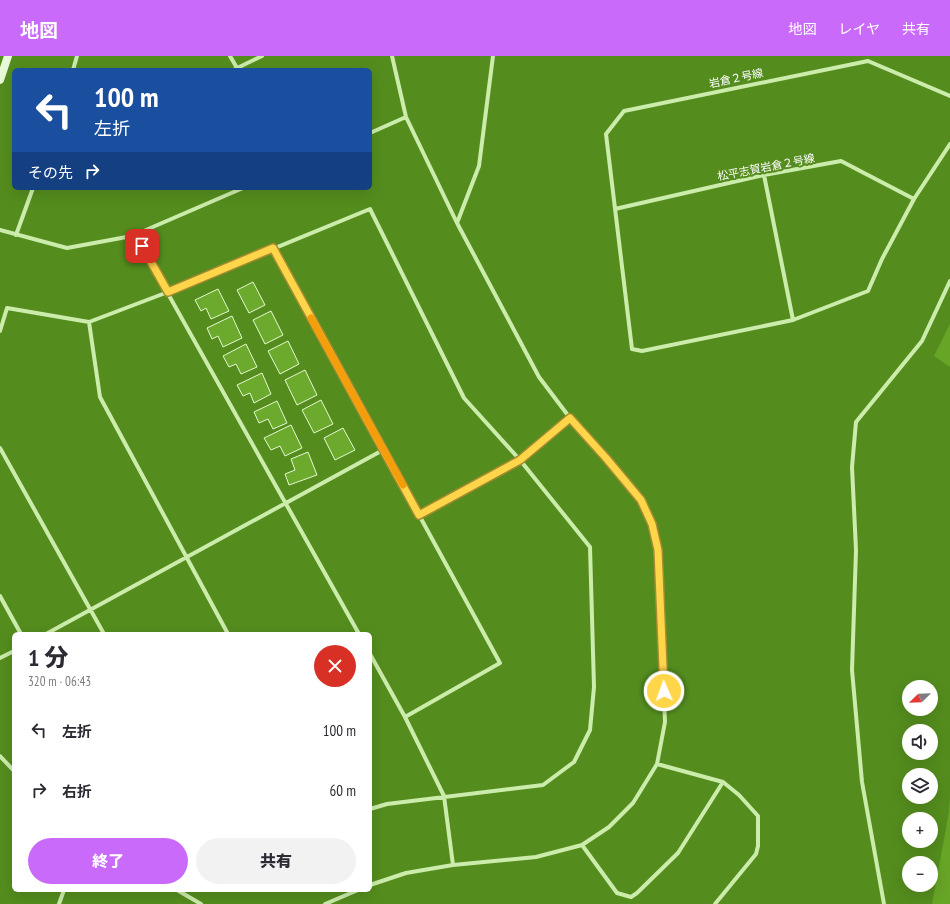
<!DOCTYPE html>
<html lang="ja">
<head>
<meta charset="utf-8">
<style>
	body { margin:0; font-family:"PT Sans Narrow","Noto Sans JP",sans-serif; background:#f2f2f3; color:#2b2b33; height:100vh; display:flex; flex-direction:column; font-size:15px; white-space:nowrap }
	* { box-sizing:border-box; margin:0 }
	p { font-size:13px; color:#7c7c81 }
	.icon { flex:none; width:22px; height:22px; fill:none; stroke:currentColor; stroke-width:2; stroke-linecap:round; stroke-linejoin:round }
	.map { position:relative; flex:1; overflow:hidden }
	.details { position:absolute; left:12px; top:576px; width:360px; height:260px; display:flex; flex-direction:column; background:#fff; border-radius:6px; box-shadow:0 4px 16px #0002 }
	.details>* { flex:none }
	.banner { position:absolute; left:12px; top:12px; width:360px; height:122px; border-radius:6px; box-shadow:0 4px 16px #0002; background:#1a4fa0; color:#fff; overflow:hidden }
	.needle { width:26px; rotate:247deg }
	.fabs { position:absolute; left:902px; top:624px; display:grid; gap:8px }
	.fabs a { display:grid; place-items:center; width:36px; height:36px; border-radius:50%; background:#fff; box-shadow:0 4px 16px #0002; font-size:20px }
	.pin { position:absolute; display:grid; place-items:center; width:34px; height:34px; color:#fff; margin:-17px; border-radius:8px; box-shadow:0 2px 6px #0006 }
	.me { position:absolute; width:44px; margin:-22px; rotate:358deg; stroke-linejoin:round; filter:drop-shadow(0 0 3px #0008) }
	.turn { display:flex; align-items:center; gap:14px; height:84px; padding:0 16px; font-size:18px }
	.turn .icon { width:52px; height:52px; stroke-width:2.5 }
	.turn b { display:block; font-size:28px; line-height:34px }
	.then { display:flex; align-items:center; height:38px; padding:0 16px; background:#0003; gap:8px; font-size:15px }
	.round { display:grid; place-items:center; flex:none; width:42px; height:42px; border-radius:21px; background:#f2f2f3 }
	.summary { display:flex; align-items:center; justify-content:space-between; height:68px; padding:0 16px }
	h1 { font-size:24px; font-weight:800; line-height:30px }
	.action { display:flex; gap:8px; margin-top:auto; padding:8px 16px }
	.action a { flex:1; height:46px; border-radius:24px; background:#ca6afb; color:#fff; font-size:16px; font-weight:800; line-height:46px; text-align:center }
	.action a+a { background:#f2f2f3; color:#2b2b33 }
	ul { padding:0; list-style:none }
	li { display:flex; align-items:center; gap:12px; height:60px; padding:0 16px }
	li div { flex:1 }
	li b { display:block; font-size:15px }
	li em { font-style:normal }
	header { display:flex; align-items:center; gap:24px; box-sizing:border-box; height:56px; padding:0 20px; background:#ca6afb; color:#fff }
	header strong { font-size:19px }
	nav { display:flex; gap:22px; margin-inline-start:auto; font-size:14px }
	.map>svg:first-child { display:block }
</style>
</head>
<body>
<header>
<strong>地図</strong>
<nav><a>地図</a><a>レイヤ</a><a>共有</a></nav>
</header>
<div class="map">
<svg width="950" height="848" viewBox="0 0 950 848">
	<rect width="100%" height="100%" fill="#548d1e"/>
	<!-- green -->
	<path fill="#67a527" d="M950 268V311L934 300Z
		M950 742V848H932L949 756Z"/>
	<!-- building -->
	<path fill="#6caa2d" stroke="#e5f9d1" d="M253 226 265 249 249 257 237 234Z
		M218 233 229 255 211 263 206 252 201 255 195 244Z
		M271 255 283 279 265 288 253 264Z
		M232 260 242 282 223 291 218 280 212 283 207 272Z
		M288 285 299 308 280 318 268 295Z
		M246 288 257 311 241 318 236 308 229 311 223 300Z
		M305 314 317 339 297 349 285 324Z
		M262 317 271 338 254 347 250 337 243 340 237 329Z
		M321 344 333 368 314 377 302 354Z
		M277 345 287 367 273 373 268 363 259 367 254 356Z
		M291 369 302 392 285 400 280 390 271 394 264 382Z
		M343 372 355 394 335 404 324 382Z
		M308 396 317 419 289 429 285 418 295 414 291 403Z"/>
	<g fill="none" stroke-linecap="round" stroke-linejoin="round">
		<!-- street -->
		<path stroke="#ccecab" stroke-width="4" d="M230 0 237 12
			M73 14 77 0
			M233 14 262 0
			M950 40 868 5 624 55 606 78 632 293 642 295 793 264 868 235 882 203 914 143 950 88
			M370 77 406 61
			M764 119 793 264
			M615 153 764 119 841 105 914 143
			M457 167 479 110 493 0
			M0 174 67 192 132 180 243 132
			M16 179 33 132
			M135 179 359 578
			M273 192 500 607 405 661
			M89 266 100 341 228 578
			M0 275 7 252 89 266 168 236 370 153 464 342 520 404 590 491 594 631 590 674 574 706 543 729 387 748 370 753
			M0 392 104 578
			M419 459 520 404 570 362
			M0 540 21 578
			M46 578 383 394
			M370 598 405 661 444 740 453 809
			M0 602 14 595
			M0 700 14 715
			M657 708 723 726 739 739 758 760V790L756 798 715 848
			M582 789 617 837 631 841 637 837 678 797 723 726
			M370 829 406 817 453 809 536 801 582 789 609 771 633 747 657 708 665 666 658 494 652 469 641 444 607 402 570 362 539 321 457 167 406 61 392 0
			M177 834 201 848
			M59 848 64 834
			M325 848 358 834
			M884 848 862 726 852 614 856 494 852 411 856 366 922 285 950 225"/>
		<!-- secondary -->
		<path stroke="#e8f9d7" stroke-width="8" d="M0 24 8 0"/>
	</g>
	<g fill="none" stroke-linecap="round" stroke-linejoin="round">
		<!-- route casing -->
		<g stroke="#a68a30" stroke-width="10">
			<path id="route" d="M142 190 168 236 273 192 419 459 520 404 570 362 606 402 641 444 652 468 658 494 664 635"/>
		</g>
		<!-- route -->
		<use href="#route" stroke="#ffd54a" stroke-width="7"/>
		<!-- slow -->
		<path stroke="#f59e0b" stroke-width="7" d="M311 262 403 429"/>
	</g>
	<g text-anchor="middle" stroke-width="4" stroke-linejoin="round" paint-order="stroke">
		<!-- street labels -->
		<g font-size="11" fill="#fff" stroke="#548d1e">
			<text transform="translate(736 22) rotate(-12)" y="4">岩倉２号線</text>
			<text transform="translate(766 111) rotate(-11)" y="4">松平志賀岩倉２号線</text>
		</g>
	</g>
</svg>
<div class="fabs">
<a><svg class="needle" viewBox="-14 -14 28 28"><path d="M0-13l5 13h-10z" fill="#e53935"/><path d="M0 13l5-13h-10z" fill="#7c7c81"/></svg></a>
<a><svg class="icon" aria-label="sound" viewBox="0 0 24 24"><path d="M4 9h4l5-4v14l-5-4H4zM17 9q2 3 0 6"/></svg></a>
<a><svg class="icon" aria-label="layers" viewBox="0 0 24 24"><path d="M12 4l9 5-9 5-9-5zM3 14l9 5 9-5"/></svg></a>
<a>+</a>
<a>−</a>
</div>
<div class="pin" style="left:142px;top:190px;background:#d93025"><svg class="icon" aria-label="arrive" viewBox="0 0 24 24"><path d="M6 21V4h12l-3 4 3 4H6"/></svg></div>
<svg class="me" style="left:664px;top:635px" viewBox="-20 -20 40 40"><circle r="17" fill="#ffd54a" stroke="#fff" stroke-width="3"/><path d="M0-11L8 9 0 5-8 9z" fill="#fff"/></svg>
<div class="banner">
<div class="turn"><svg class="icon" aria-label="left" viewBox="0 0 24 24"><path d="M17 20v-9H6M10 6l-5 5 5 5"/></svg><div><b>100 m</b>左折</div></div>
<div class="then">その先<svg class="icon" aria-label="right" viewBox="0 0 24 24"><path d="M7 20v-9h11M14 6l5 5-5 5"/></svg></div>
</div>
<section class="details">
<div class="summary"><div><h1>1 分</h1><p>320 m · 06:43</p></div><a class="round" style="background:#d93025;color:#fff"><svg class="icon" aria-label="close" viewBox="0 0 24 24"><path d="M6 6l12 12M18 6L6 18"/></svg></a></div>
<ul>
<li><svg class="icon" aria-label="left" viewBox="0 0 24 24"><path d="M17 20v-9H6M10 6l-5 5 5 5"/></svg><div><b>左折</b></div><em>100 m</em></li>
<li><svg class="icon" aria-label="right" viewBox="0 0 24 24"><path d="M7 20v-9h11M14 6l5 5-5 5"/></svg><div><b>右折</b></div><em>60 m</em></li>
</ul>
<div class="action"><a>終了</a><a>共有</a></div>
</section>
</div>
</body>
</html>
